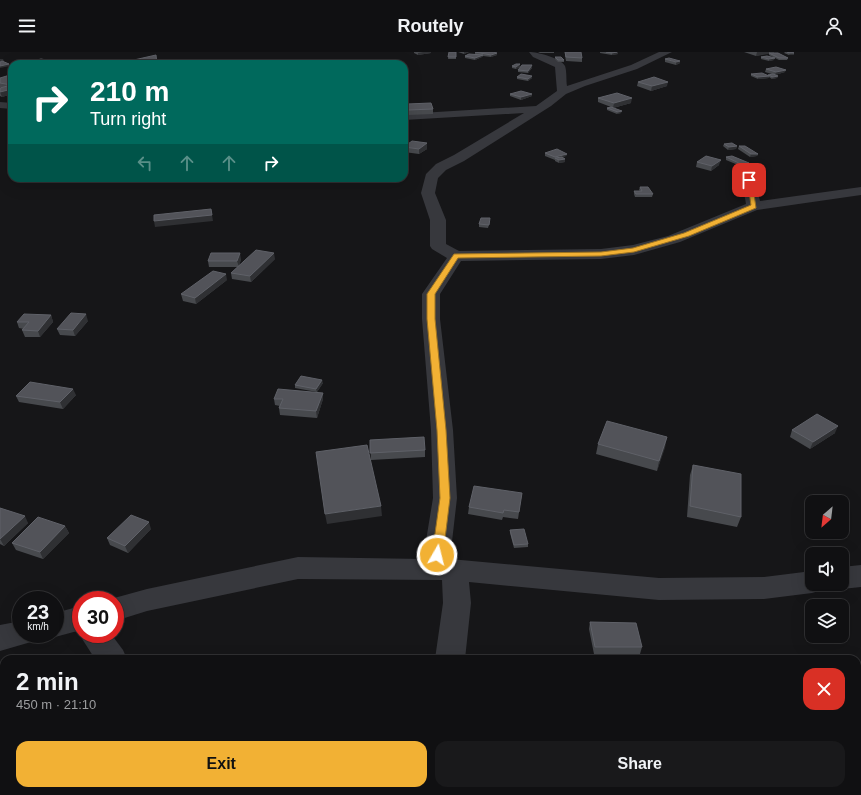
<!DOCTYPE html>
<html lang="en">
<head>
<meta charset="utf-8">
<style>
	body { margin:0; font-family:Helvetica,sans-serif; background:#19191b; color:#f1f3f6; height:100vh; display:flex; flex-direction:column; font-size:15px; white-space:nowrap }
	* { box-sizing:border-box; margin:0 }
	p { font-size:13px; color:#9c9d9f }
	.icon { flex:none; width:22px; height:22px; fill:none; stroke:currentColor; stroke-width:2; stroke-linecap:round; stroke-linejoin:round }
	.map { position:relative; flex:1; overflow:hidden }
	.details { position:absolute; left:0px; top:603px; width:861px; height:140px; display:flex; flex-direction:column; background:#101012; border-radius:12px 12px 0 0; box-shadow:0 4px 16px #0002,0 0 0 1px #303032 }
	.details>* { flex:none }
	.guide { position:absolute; left:8px; top:8px; width:400px; height:122px; border-radius:12px; box-shadow:0 4px 16px #0002,0 0 0 1px #303032; background:#00695c; color:#fff; overflow:hidden }
	.needle { width:26px; rotate:208deg }
	.fabs { position:absolute; left:805px; top:443px; display:grid; gap:8px }
	.fabs a { display:grid; place-items:center; width:44px; height:44px; border-radius:8px; background:#101012; box-shadow:0 4px 16px #0002,0 0 0 1px #303032; font-size:20px }
	.speed { position:absolute; left:12px; top:539px; display:flex; gap:8px; font-size:20px; font-weight:700; text-align:center }
	.speed>* { display:grid; place-content:center; width:52px; height:52px; border-radius:50%; background:#101012; box-shadow:0 4px 16px #0002,0 0 0 1px #303032; line-height:1 }
	.speed small { font-size:10px; font-weight:400 }
	.speed .limit { border:6px solid #d22; background:#fff; color:#111 }
	.pin { position:absolute; display:grid; place-items:center; width:34px; height:34px; color:#fff; margin:-17px; border-radius:8px; box-shadow:0 2px 6px #0006 }
	.me { position:absolute; width:44px; margin:-22px; rotate:8deg; stroke-linejoin:round; filter:drop-shadow(0 0 3px #0008) }
	.turn { display:flex; align-items:center; gap:14px; height:84px; padding:0 16px; font-size:18px }
	.turn .icon { width:52px; height:52px; stroke-width:2.5 }
	.turn b { display:block; font-size:28px; line-height:34px }
	.lanes { display:flex; align-items:center; height:38px; padding:0 16px; background:#0003; justify-content:center; gap:20px; direction:ltr }
	.lanes .off { opacity:.35 }
	.round { display:grid; place-items:center; flex:none; width:42px; height:42px; border-radius:12px; background:#19191b }
	.overview { display:flex; align-items:center; justify-content:space-between; height:68px; padding:0 16px }
	h1 { font-size:24px; font-weight:700; line-height:30px }
	.primary-button { display:flex; gap:8px; margin-top:auto; padding:8px 16px }
	.primary-button a { flex:1; height:46px; border-radius:12px; background:#f2b134; color:#111; font-size:16px; font-weight:700; line-height:46px; text-align:center }
	.primary-button a+a { background:#19191b; color:#f1f3f6 }
	header { display:flex; justify-content:space-between; align-items:center; height:52px; padding:0 16px; background:#101012; font-size:18px; font-weight:700 }
	.map>svg:first-child { display:block }
</style>
</head>
<body>
<header><svg class="icon" aria-label="menu" viewBox="0 0 24 24"><path d="M4 6h16M4 12h16M4 18h16"/></svg>Routely<svg class="icon" aria-label="person" viewBox="0 0 24 24"><circle cx="12" cy="8" r="4"/><path d="M4 21q1-7 8-7t8 7"/></svg></header>
<div class="map">
<svg width="861" height="743" viewBox="0 0 861 743">
	<rect width="100%" height="100%" fill="#161618"/>
	<g fill="none" stroke-linecap="round" stroke-linejoin="round">
		<!-- minor -->
		<path fill="#37383d" fill-rule="evenodd" d="M529 0C537 0 561 6 565 14 567 20 566 28 567 34L631 13 659 0H672L637 17 585 34 566 42 551 54 464 109 446 118 438 126 435 141 446 168V192L459 199 601 197 633 193 668 184 746 152 742 129 744 126 749 125 754 126 760 149 861 135V143L757 158 680 190 634 203 601 207 461 209 440 242V267L453 378 457 446 450 507 659 526 764 525 812 519V532H825L822 538 812 541 764 547 659 548 469 530 471 551 465 607H435L443 551 442 528 298 527 147 559 115 569V548H107L147 537 298 505 423 507 433 446 431 378 422 267V242L447 206 432 197 430 194V168L421 141 426 122 436 112 454 103 524 61 404 68V62L536 54 557 39 555 15 533 5Z
			M0 50 12 51V57L0 56Z
			M861 513V535L842 537 832 534 831 532H842V515Z
			M81 554V578L55 585 46 582H55V561Z
			M21 569V582H35L31 590 0 599V573Z
			M81 579V582H111L123 598 127 607H95L79 582Z
			M188 739H224L225 743H189Z
			M370 739H405L404 743H369Z"/>
	</g>
	<!-- wall -->
	<path fill="#47494d" d="M414 0H431V1L418 3 414 1Z
		M449 0H456V7H448Z
		M458 0H469L464 2Z
		M475 0 497 3 491 5 483 4 482 5 475 8 465 6V4L477 2H475Z
		M538 0H554V1H540Z
		M565 0 582 6V10L566 9 565 4Z
		M600 0H618V2L612 3 600 1Z
		M744 0H774V1L788 6 787 8H779L769 3V1L756 4Z
		M785 0H792L794 1V3H789L784 1Z
		M555 5 564 8V10H558L555 7Z
		M761 5 774 8 769 9 761 7Z
		M665 7 680 11 676 13 665 10Z
		M512 14 520 15 516 17 512 16Z
		M532 16 528 21 518 20V18Z
		M766 17 785 20 775 23 765 20Z
		M751 22 768 23 778 24 777 26 772 27 769 25V26L758 27 751 24Z
		M12 23V42L2 45 0 44V36H2L0 35V26Z
		M517 25 532 26 528 29 517 27Z
		M638 30 667 34 651 39 637 34Z
		M510 42 532 44 521 48 510 44Z
		M598 46 631 51 613 56 621 61 617 62 607 58V56L611 55 598 50Z
		M407 52 433 57V62L408 63Z
		M404 91 407 92 427 97 419 102 404 100Z
		M724 92 737 94 736 97 728 98 723 94Z
		M739 94 758 102 757 104 750 105 738 97Z
		M545 101 567 102 566 104 562 105 565 110 559 111 555 109V108L545 104Z
		M726 105 749 114 743 115 726 108Z
		M697 110 719 113 711 119 696 115Z
		M640 135 653 142 652 145H635L634 142V139H640L639 138Z
		M490 169 488 176 479 175V172Z
		M241 207 239 214 275 207 251 230 232 227 231 221 238 215H209L208 209Z
		M227 228 196 252 183 249 181 242Z
		M51 263 53 270 40 285H25L22 278 24 277 19 276 17 270Z
		M88 269 75 284 60 283 57 277Z
		M323 331 317 340 295 336V333Z
		M76 343 63 357 19 350 16 344Z
		M274 347H323L317 366 280 363 279 356 280 354 275 353Z
		M792 378 835 381 810 397 790 385Z
		M667 385 657 419 596 402 598 392Z
		M370 388 425 398V405L371 408Z
		M693 413 741 465 737 475 687 465 690 423Z
		M522 441 518 467 503 465 502 468 468 462 469 455Z
		M0 456 28 471 4 494 0 492Z
		M65 474 69 481 43 507 16 498 12 491Z
		M151 477 128 501 110 493 107 486Z
		M510 478 528 492V495L514 496 510 481Z
		M590 570 642 595 640 602H594L589 577Z
		M82 739H102L100 743H97Z"/>
	<!-- shaded-wall -->
	<path fill="#2f3033" d="M423 0H431V1L418 3V1Z
		M464 0H469L464 2Z
		M617 0H618V2L612 3V1Z
		M757 0H774V1L756 4Z
		M497 1V3L491 5V3Z
		M790 1H794V3H789Z
		M483 3 482 5 475 8V6Z
		M775 6 774 8 769 9V7Z
		M0 7H3L4 9H0Z
		M680 9V11L676 13V10Z
		M9 12 10 14 0 16V14Z
		M520 12V15L516 17V15Z
		M532 13V16L528 21V19Z
		M786 18 785 20 775 23 776 20Z
		M532 24V26L528 29V27Z
		M769 24V26L758 27V25Z
		M778 24 777 26 772 27 773 25Z
		M668 30 667 34 651 39 652 34Z
		M12 37V42L2 45 0 40Z
		M532 42V44L521 48V45Z
		M632 46 631 51 613 56 614 51Z
		M622 59 621 61 617 62 618 60Z
		M427 91V97L419 102V97Z
		M737 94 736 97 728 98 729 95Z
		M567 102 566 104 557 107 555 106V108V105Z
		M751 102H758L757 104 750 105Z
		M565 107V110L559 111V108Z
		M721 108 719 113 711 119 712 114Z
		M749 111V114L743 115V113Z
		M211 157 213 169 155 175 154 169Z
		M240 201 241 207 239 215 237 209Z
		M274 201 275 207 251 230 250 224Z
		M226 222 227 228 196 252 195 246Z
		M86 262 88 269 75 284 73 278Z
		M51 263 53 270 40 285 38 279Z
		M322 328 323 331 317 340 316 337Z
		M73 337 76 343 63 357 60 350Z
		M323 341V347L317 366 316 359Z
		M838 374 835 381 810 397 813 390Z
		M667 385 665 396 657 419 659 409Z
		M381 454 382 464 327 472 325 462Z
		M25 464 28 471 4 494 0 487Z
		M149 470 151 477 128 501 125 494Z
		M65 474 69 481 43 507 40 500Z
		M97 739H102L100 743H99Z"/>
	<!-- building -->
	<path fill="#525359" stroke="#5f6168" d="M449 0H456V5H448Z
		M475 0H493L497 1 491 3Z
		M565 0H581L582 6 566 5Z
		M606 0H617L612 1Z
		M787 0H792L794 1H790Z
		M769 1H778L788 6H779Z
		M469 2 483 3 475 6 465 4Z
		M156 3 157 12H129L125 10Z
		M767 4 775 6 769 7 761 5Z
		M555 5H561L564 8H558Z
		M669 6 680 9 676 10 665 7Z
		M41 7 52 9 48 10 57 11 53 12H37L41 11 29 12 25 11Z
		M2 9 9 12 0 14V10Z
		M115 10 123 12H106Z
		M516 12H520L516 15 512 14Z
		M522 13H532L528 19 518 18Z
		M776 15 786 18 776 20 766 17Z
		M762 21 769 24 758 25 751 22Z
		M521 22 532 24 528 27 517 25Z
		M773 22 778 24 773 25 768 23Z
		M10 23H12V37L0 40V36L11 33 0 31V26Z
		M654 25 668 30 652 34 638 30Z
		M521 39 532 42 521 45 510 42Z
		M617 41 632 46 614 51 598 46Z
		M431 51 433 57 408 58 407 52Z
		M611 55 622 59 618 60 607 56Z
		M412 89 427 91 419 97 404 95Z
		M404 91H407L404 94Z
		M732 91 737 94 729 95 724 92Z
		M739 94H745L758 102H751Z
		M557 97 567 102 555 105 545 101Z
		M706 104 721 108 712 114 697 110Z
		M732 104 749 111 743 113 726 105Z
		M562 105 565 107 559 108 555 106Z
		M640 135H648L653 142H636L634 139H642Z
		M211 157 212 163 154 169V163Z
		M481 166H490L489 173 479 172Z
		M256 198 274 201 250 224 231 221Z
		M211 201H240L237 209H208Z
		M213 219 226 222 195 246 181 242Z
		M71 261 86 262 73 278 57 277Z
		M24 262 51 263 38 279 22 278 29 270H17Z
		M301 324 322 328 316 337 295 333Z
		M30 330 73 337 60 350 16 344Z
		M278 337 323 341 316 359 279 356 283 347H274Z
		M817 362 838 374 813 390 792 378Z
		M607 369 667 385 659 409 598 392Z
		M424 385 425 398 370 401V388Z
		M367 393 381 454 325 462 316 400Z
		M693 413 741 422V465L690 454Z
		M474 434 522 441 519 460 504 458 503 461 469 455Z
		M0 456 25 464 0 487Z
		M131 463 149 470 125 494 107 486Z
		M38 465 65 474 40 500 12 491Z
		M524 477 528 492 514 493 510 478Z
		M590 570 636 571 642 595H595Z"/>
	<!-- route -->
	<path fill="#f2b134" stroke="#9d7322" d="M747 127 752 128 756 156 689 184 634 200 601 204 458 206 435 242V267L446 378 450 446 443 503 441 506 437 507 433 506 432 503 440 446 437 378 427 267V242L454 202 601 200 633 196 684 181 751 153Z"/>
</svg>
<div class="fabs">
<a><svg class="needle" viewBox="-14 -14 28 28"><path d="M0-13l5 13h-10z" fill="#e53935"/><path d="M0 13l5-13h-10z" fill="#9c9d9f"/></svg></a>
<a><svg class="icon" aria-label="sound" viewBox="0 0 24 24"><path d="M4 9h4l5-4v14l-5-4H4zM17 9q2 3 0 6"/></svg></a>
<a><svg class="icon" aria-label="layers" viewBox="0 0 24 24"><path d="M12 4l9 5-9 5-9-5zM3 14l9 5 9-5"/></svg></a>
</div>
<div class="speed"><div>23<small>km/h</small></div><div class="limit">30</div></div>
<div class="pin" style="left:749px;top:128px;background:#d93025"><svg class="icon" aria-label="arrive" viewBox="0 0 24 24"><path d="M6 21V4h12l-3 4 3 4H6"/></svg></div>
<svg class="me" style="left:437px;top:503px" viewBox="-20 -20 40 40"><circle r="17" fill="#f2b134" stroke="#fff" stroke-width="3"/><path d="M0-11L8 9 0 5-8 9z" fill="#fff"/></svg>
<div class="guide">
<div class="turn"><svg class="icon" aria-label="right" viewBox="0 0 24 24"><path d="M7 20v-9h11M14 6l5 5-5 5"/></svg><div><b>210 m</b>Turn right</div></div>
<div class="lanes"><svg class="icon off" aria-label="left" viewBox="0 0 24 24"><path d="M17 20v-9H6M10 6l-5 5 5 5"/></svg><svg class="icon off" aria-label="ahead" viewBox="0 0 24 24"><path d="M12 20V5M6 11l6-6 6 6"/></svg><svg class="icon off" aria-label="ahead" viewBox="0 0 24 24"><path d="M12 20V5M6 11l6-6 6 6"/></svg><svg class="icon" aria-label="right" viewBox="0 0 24 24"><path d="M7 20v-9h11M14 6l5 5-5 5"/></svg></div>
</div>
<section class="details">
<div class="overview"><div><h1>2 min</h1><p>450 m · 21:10</p></div><a class="round" style="background:#d93025;color:#fff"><svg class="icon" aria-label="close" viewBox="0 0 24 24"><path d="M6 6l12 12M18 6L6 18"/></svg></a></div>
<div class="primary-button"><a>Exit</a><a>Share</a></div>
</section>
</div>
</body>
</html>
